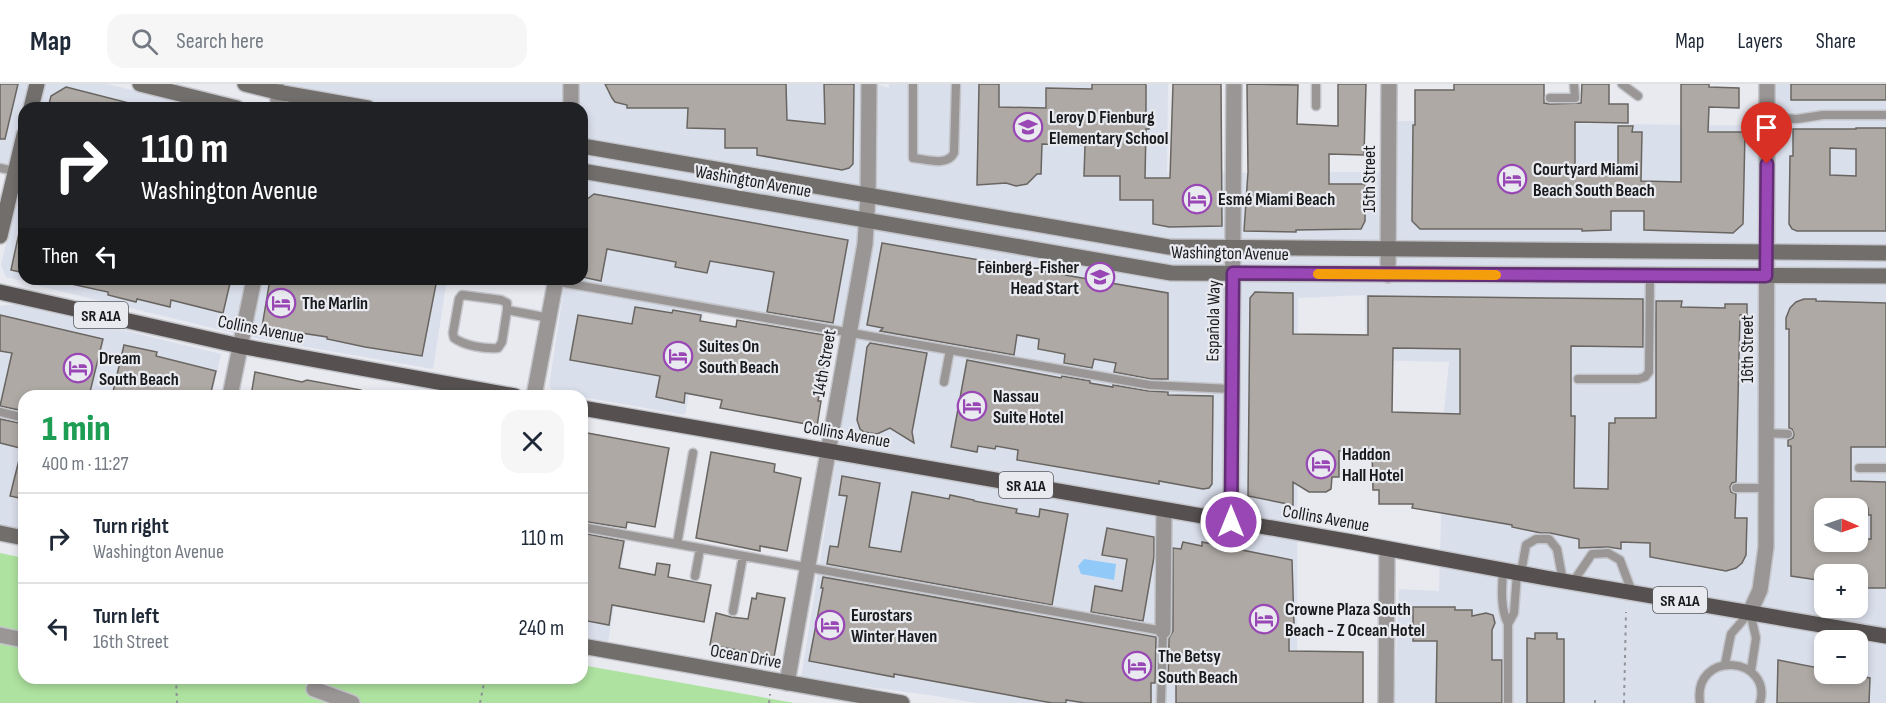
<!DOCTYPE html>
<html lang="en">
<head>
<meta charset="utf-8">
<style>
	body { margin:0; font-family:"Sofia Sans Condensed",sans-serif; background:#f6f6f7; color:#1f2937; height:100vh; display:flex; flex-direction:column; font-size:22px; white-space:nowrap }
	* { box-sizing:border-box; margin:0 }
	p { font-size:20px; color:#747a83 }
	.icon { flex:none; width:33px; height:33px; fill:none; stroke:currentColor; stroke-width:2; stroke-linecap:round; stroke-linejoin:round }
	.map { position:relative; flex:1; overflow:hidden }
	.side { position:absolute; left:18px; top:306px; width:570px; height:294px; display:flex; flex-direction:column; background:#fff; border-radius:18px; box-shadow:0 3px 9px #0003 }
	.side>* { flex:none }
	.top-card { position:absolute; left:18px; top:18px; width:570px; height:183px; border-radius:18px; box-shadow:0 3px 9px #0003; background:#202124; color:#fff; overflow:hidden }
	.needle { width:39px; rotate:92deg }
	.controls { position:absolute; left:1814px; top:414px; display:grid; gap:12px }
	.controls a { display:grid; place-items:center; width:54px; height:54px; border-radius:12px; background:#fff; box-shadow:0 3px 9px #0003; font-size:30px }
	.pin { position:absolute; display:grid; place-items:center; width:51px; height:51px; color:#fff; margin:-62px -26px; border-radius:50% 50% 50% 0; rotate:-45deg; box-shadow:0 0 6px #0007 }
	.pin .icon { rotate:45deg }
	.me { position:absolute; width:66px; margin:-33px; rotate:0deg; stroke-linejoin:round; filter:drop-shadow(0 0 4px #0008) }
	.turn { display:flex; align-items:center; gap:21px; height:126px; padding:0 24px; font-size:27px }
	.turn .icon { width:78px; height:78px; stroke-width:2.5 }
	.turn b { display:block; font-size:42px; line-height:51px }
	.then { display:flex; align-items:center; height:57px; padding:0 24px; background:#0003; gap:12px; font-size:22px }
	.round { display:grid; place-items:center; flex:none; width:63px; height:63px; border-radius:18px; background:#f6f6f7 }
	.headline { display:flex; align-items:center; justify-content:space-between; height:102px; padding:0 24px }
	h1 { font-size:36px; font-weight:800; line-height:45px; color:#1e9e55 }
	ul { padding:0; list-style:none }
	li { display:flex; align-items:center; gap:18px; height:90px; padding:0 24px; border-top:2px solid #e0e1e3 }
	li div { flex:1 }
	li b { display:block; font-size:22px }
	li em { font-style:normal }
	header { display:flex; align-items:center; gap:36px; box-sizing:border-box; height:84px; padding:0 30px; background:#fff; border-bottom:2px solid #e0e1e3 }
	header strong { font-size:28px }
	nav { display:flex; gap:33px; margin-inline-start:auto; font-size:21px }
	.search { width:420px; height:54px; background:#f6f6f7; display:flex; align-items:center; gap:15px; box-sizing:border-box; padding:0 21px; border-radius:18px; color:#747a83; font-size:22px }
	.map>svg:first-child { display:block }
</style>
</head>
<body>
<header>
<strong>Map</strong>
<div class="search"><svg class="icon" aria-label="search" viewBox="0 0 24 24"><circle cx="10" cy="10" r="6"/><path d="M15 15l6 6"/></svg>Search here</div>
<nav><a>Map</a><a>Layers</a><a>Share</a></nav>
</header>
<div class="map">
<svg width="1886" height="619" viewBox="0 0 1886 619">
	<rect width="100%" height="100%" fill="#e8eaf0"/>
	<!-- built -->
	<path fill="#dadfec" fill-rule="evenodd" d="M0 0H107L209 24H24V195H39L38 201 6 193 1 181 24 85 0 80Z
		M271 0H877L889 4V0H1168L1167 89 1381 88 1395 37 1774 42 1775 0H1886V619H1394L1399 505 1439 507 1444 327 1449 278 1366 276 1365 211 1298 214 1297 619H976L936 612 801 594 838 365 843 244 560 195H582V24H270ZM1824 424H1857V458H1824ZM1824 490H1857V524H1824ZM1824 556H1857V590H1824Z
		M41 195H447L433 285 250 253 39 202Z
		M564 204 704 227 685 331 554 308 549 302Z
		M16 220 221 270 212 312H24V446L0 441V222Z
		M582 448 626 456 608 558 582 553Z"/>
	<!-- green -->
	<path fill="#aee2a0" d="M0 469 24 474V594H582V581L794 619H0Z"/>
	<!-- water -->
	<path fill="#91c9f9" d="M1084 475 1116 480 1114 496 1081 490 1078 482Z"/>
	<!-- building -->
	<path fill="#aea9a5" stroke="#696561" stroke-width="1.5" fill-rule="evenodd" d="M0 0H18L5 55H0Z
		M605 0H786L787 36 825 40 824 0H854L853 80 849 84 842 86 757 71V64H725V45L687 44 688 24H627V21L615 18 612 14Z
		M979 0H999V23L1046 24V4L1092 5V0H1145L1146 1V32H1149V45H1146L1145 94H1170L1173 0H1221L1222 142 1169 143 1153 140V116H1120V92H1084L1085 61 1042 60 1041 90H1037L1027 100 1016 102 1006 99 977 101Z
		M1247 0 1298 1 1297 40 1338 42V0H1366L1364 71 1329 70V100H1365V137L1361 145 1296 146V148L1244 147 1248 88Z
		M1454 0H1544V19L1550 20 1581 19 1582 0H1609V20H1628V39L1575 38V90H1618V42H1633L1632 48H1642L1641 97 1681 98V0H1709V3L1739 4V24L1709 23 1708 48H1745L1743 140 1733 149 1644 146V127H1611V146L1582 147V145H1420L1412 137 1413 41H1415V6H1454Z
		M1791 0H1886V16H1791Z
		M66 3 129 19 128 24H48L51 12Z
		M1856 44H1886V147H1797L1792 145 1789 140 1790 72H1793V45H1856ZM1830 64 1856 65V92L1830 91Z
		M594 110 848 156 833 239 767 228 774 188 710 177 707 189 675 183 676 178 607 165 601 197 582 193V135L586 116Z
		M19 149 24 150V189L11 186Z
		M882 159 1168 209V295H1151L1114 288 1116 279 1094 275 1092 284 1064 279 1065 270 1038 265 1039 255 1017 251 1014 271 880 247 883 244 867 241Z
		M72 195H231L223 229 171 216 170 223 137 215 136 218 108 211V208L71 200Z
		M270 195H437L422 272 365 263 327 255V253L262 243Z
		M1255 208 1293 209V250L1368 251V212L1643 215V263L1571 262V332H1575L1574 404 1608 405 1609 339H1615V334H1656V217H1682L1681 223 1725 224V220H1747V231H1740L1736 398 1732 399 1730 403 1731 408 1736 410 1735 434H1747L1746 471 1742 479 1736 484 1726 487 1650 473V459L1621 458V465L1608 463 1579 464V455L1550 449H1541L1512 443V441L1412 424 1413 420H1379V406H1373L1372 367H1339V393H1332L1331 405 1326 408H1309L1293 398V421L1248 412 1250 214ZM1393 264 1460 265V330L1392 328Z
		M1804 215H1816V217L1886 219V363H1851V397L1886 398V504H1862V490H1824V497L1791 492V362H1788V356L1793 354 1794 350 1792 345 1789 344V245H1786V234L1790 224 1796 218ZM1824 424H1868V431H1871V455H1860V458H1824Z
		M635 223 672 229 673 226 701 231 700 237 736 243 737 236 830 252 818 317H821L817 342 720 324 722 316 685 309 684 319 656 313 660 292 570 276 578 231 632 240Z
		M0 231 103 255 89 312H24V327L0 322 12 269 0 267Z
		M870 259 927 269 912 348 914 359 890 344 877 350 864 348 860 345 857 336 867 263Z
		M124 261 157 268 156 272 216 287 210 312H112Z
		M967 276 1061 294 1062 292 1090 297V299L1113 303V301L1149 307 1168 308V311L1213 312 1212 400 1209 404 1203 405 1159 397V400L1017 376 1018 366 996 362 995 365 978 362 977 368 951 363Z
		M255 288 302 298 307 296 361 306V312H251Z
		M0 335 24 340V365L0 359Z
		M582 348 669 364 655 443 627 438 626 444 582 437Z
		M711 368 775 380 774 388 801 394 787 467 760 462V467L696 454Z
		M20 372 24 373V415L10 412Z
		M842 392 880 399 869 463 901 468 912 408 949 415 950 411 974 416V417L1017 425 1016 429 1039 433 1040 425 1068 430 1052 521 827 480 830 462 838 463 847 412 839 411Z
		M1107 444 1154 453V473L1143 537 1091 528 1095 502 1122 507 1127 475 1102 471Z
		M582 449 624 457 619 484 655 491 657 479 670 481 668 493 711 501 704 538 612 521 609 541 582 536Z
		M1183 458 1202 462V458L1292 476 1294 539H1289V567L1363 568V619H1176V599H1168L1169 554 1173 547V464L1181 465Z
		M823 493 1156 553 1155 599H1151V619H1085L1066 616V619H1052L894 590V593L809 577 823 504H821Z
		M757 509 785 514 774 573 710 561 716 529 731 533 748 535 752 514 756 515Z
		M1413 523H1455V526H1472V532L1486 529 1493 531 1495 539 1492 546V576H1502V619H1436L1437 557H1413Z
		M1535 549H1557V555H1564V619H1527V554L1535 555Z
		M1778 576 1824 585V590H1847L1870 594 1869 619H1777Z"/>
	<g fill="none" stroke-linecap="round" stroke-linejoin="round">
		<!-- lane casing -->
		<g stroke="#c3c5ca" stroke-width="11">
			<path id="lane" d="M913 0V74C926 75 947 83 954 69L956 0
				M1622 0 1638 12
				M1550 14H1575L1574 0
				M1316 22V0
				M1767 33 1797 35 1823 31H1886
				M0 84 24 89
				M542 195 1150 301 1231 305
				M507 226V219L501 216 462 211 459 215 453 249 454 254C465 262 485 265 498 264L502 258 507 226 549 234
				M1578 295H1638L1645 293 1649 288 1650 191
				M944 298 950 266
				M0 328 24 334
				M1766 349 1788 350
				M1859 384H1886
				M1736 404H1766
				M582 443 1163 547 1161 619
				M677 460 693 369
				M1503 486C1502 504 1500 524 1508 540L1514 529 1517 489
				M1521 489 1526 461 1536 455H1549L1557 465 1563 497
				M695 492 700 465
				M1573 498 1592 470 1608 469 1620 476 1632 508
				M733 527 743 472
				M1750 528 1756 554 1751 587
				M1508 540V619
				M1725 580 1731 550 1750 528
				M1700 619C1692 565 1773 572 1760 619"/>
		</g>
		<!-- street casing -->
		<g stroke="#c3c5ca" stroke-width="18">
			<path id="street" d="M276 0 279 24
				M571 24V0
				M1388 191 1389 0
				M230 312 254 195
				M534 312 556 195
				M1231 438 1234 0
				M1750 528 1760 506 1766 463 1767 0
				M1163 547 1164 426
				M0 551 24 556
				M787 599 865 160 868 111 869 0
				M314 605 352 619
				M1386 619 1387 465"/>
		</g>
		<!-- secondary casing -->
		<g stroke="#c3c5ca" stroke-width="18">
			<path id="secondary" d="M140 0 237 24
				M245 0 277 8 368 24
				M31 24 37 0
				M582 62 1169 163 1886 169
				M582 87 1171 189 1886 192
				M0 152 24 51
				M0 449 24 454
				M582 562 902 619"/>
		</g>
		<!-- primary casing -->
		<g stroke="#c3c5ca" stroke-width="18">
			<path id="primary" d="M0 208 240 262 515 312
				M582 324 1352 458 1546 494 1886 552"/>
		</g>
		<!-- path -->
		<path stroke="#909296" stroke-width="2" stroke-dasharray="3 4.5" stroke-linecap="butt" d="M176 594 177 619
			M480 619 485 594
			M769 619 770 610
			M1595 619V613
			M1624 619 1626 528"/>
		<!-- lane -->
		<use href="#lane" stroke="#999695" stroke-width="8"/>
		<!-- street -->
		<use href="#street" stroke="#999695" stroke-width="15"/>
		<!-- secondary -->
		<use href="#secondary" stroke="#726e6c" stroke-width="15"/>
		<!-- primary -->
		<use href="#primary" stroke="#565150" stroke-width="15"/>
	</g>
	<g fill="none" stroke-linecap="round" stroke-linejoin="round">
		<!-- route casing -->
		<g stroke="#632e76" stroke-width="15">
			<path id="route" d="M1231 438 1233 189 1766 192 1767 80"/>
		</g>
		<!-- route -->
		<use href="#route" stroke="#9947b5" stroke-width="10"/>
		<!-- slow -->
		<path stroke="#f59e0b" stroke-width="10" d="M1318 190 1496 191"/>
	</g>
	<!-- icons -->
	<defs>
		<g id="school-ring" transform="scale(1.5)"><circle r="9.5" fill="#e8eaf0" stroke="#9947b5" stroke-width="1.5"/><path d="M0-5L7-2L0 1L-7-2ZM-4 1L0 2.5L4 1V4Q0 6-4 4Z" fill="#9947b5"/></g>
		<g id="hotel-ring" transform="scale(1.5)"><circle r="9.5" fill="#e8eaf0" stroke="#9947b5" stroke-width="1.5"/><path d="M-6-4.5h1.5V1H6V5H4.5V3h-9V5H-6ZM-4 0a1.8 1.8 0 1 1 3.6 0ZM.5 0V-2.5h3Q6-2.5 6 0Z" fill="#9947b5"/></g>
	</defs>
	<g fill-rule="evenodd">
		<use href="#school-ring" x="1028" y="43"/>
		<use href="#hotel-ring" x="1512" y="95"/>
		<use href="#hotel-ring" x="1197" y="115"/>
		<use href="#school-ring" x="1100" y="193"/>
		<use href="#hotel-ring" x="281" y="219"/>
		<use href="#hotel-ring" x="678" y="272"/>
		<use href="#hotel-ring" x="78" y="284"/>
		<use href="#hotel-ring" x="972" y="322"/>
		<use href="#hotel-ring" x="1321" y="380"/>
		<use href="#hotel-ring" x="1264" y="535"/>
		<use href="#hotel-ring" x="830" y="541"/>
		<use href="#hotel-ring" x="1137" y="582"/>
	</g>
	<g text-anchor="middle" stroke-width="4.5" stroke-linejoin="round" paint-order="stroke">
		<!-- shield labels -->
		<g fill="#e8eaf0" stroke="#57585c" stroke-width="1.5">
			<rect x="74" y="218" width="54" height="26" rx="4.5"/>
			<rect x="999" y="388" width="54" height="26" rx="4.5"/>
			<rect x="1653" y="503" width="54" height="26" rx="4.5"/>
		</g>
		<g font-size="16" font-weight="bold" fill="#191a1c">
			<text x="101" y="237">SR A1A</text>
			<text x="1026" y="407">SR A1A</text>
			<text x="1680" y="522">SR A1A</text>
		</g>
		<!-- poi labels -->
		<g font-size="18" font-weight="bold" fill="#191a1c" stroke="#e8eaf0" text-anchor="start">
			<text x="1049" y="39">Leroy D Fienburg<tspan x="1049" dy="21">Elementary School</tspan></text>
			<text x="1533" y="91">Courtyard Miami<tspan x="1533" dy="21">Beach South Beach</tspan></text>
			<text x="1218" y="121">Esmé Miami Beach</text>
			<text x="1079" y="189" text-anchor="end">Feinberg-Fisher<tspan x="1079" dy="21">Head Start</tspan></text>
			<text x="302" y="225">The Marlin</text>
			<text x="699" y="268">Suites On<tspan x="699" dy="21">South Beach</tspan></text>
			<text x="99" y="280">Dream<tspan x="99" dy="21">South Beach</tspan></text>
			<text x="993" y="318">Nassau<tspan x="993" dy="21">Suite Hotel</tspan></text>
			<text x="1342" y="376">Haddon<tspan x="1342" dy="21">Hall Hotel</tspan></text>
			<text x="1285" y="531">Crowne Plaza South<tspan x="1285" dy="21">Beach - Z Ocean Hotel</tspan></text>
			<text x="851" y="537">Eurostars<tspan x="851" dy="21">Winter Haven</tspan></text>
			<text x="1158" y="578">The Betsy<tspan x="1158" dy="21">South Beach</tspan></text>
		</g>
		<!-- street labels -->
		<g font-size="18" fill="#191a1c" stroke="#e8eaf0">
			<text transform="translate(1369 95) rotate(-90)" y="6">15th Street</text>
			<text transform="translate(753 97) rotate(10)" y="6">Washington Avenue</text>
			<text transform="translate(1230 169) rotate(1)" y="6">Washington Avenue</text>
			<text transform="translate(1213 237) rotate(-89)" y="6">Española Way</text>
			<text transform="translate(261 245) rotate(11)" y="6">Collins Avenue</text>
			<text transform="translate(1747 265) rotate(-90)" y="6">16th Street</text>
			<text transform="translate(824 279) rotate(-80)" y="6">14th Street</text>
			<text transform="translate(847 350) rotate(10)" y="6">Collins Avenue</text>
			<text transform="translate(1326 434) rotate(10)" y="6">Collins Avenue</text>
			<text transform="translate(746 572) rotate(10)" y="6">Ocean Drive</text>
		</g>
	</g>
</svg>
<div class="controls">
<a><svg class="needle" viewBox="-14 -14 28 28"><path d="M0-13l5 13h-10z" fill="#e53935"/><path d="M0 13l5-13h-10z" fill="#747a83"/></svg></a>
<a>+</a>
<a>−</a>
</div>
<div class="pin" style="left:1767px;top:80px;background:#d93025"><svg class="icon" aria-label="arrive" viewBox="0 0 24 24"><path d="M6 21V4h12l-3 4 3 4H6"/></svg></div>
<svg class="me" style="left:1231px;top:438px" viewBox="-20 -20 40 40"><circle r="17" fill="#9947b5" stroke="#fff" stroke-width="3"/><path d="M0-11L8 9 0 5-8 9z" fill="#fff"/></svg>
<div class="top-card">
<div class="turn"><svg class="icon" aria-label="right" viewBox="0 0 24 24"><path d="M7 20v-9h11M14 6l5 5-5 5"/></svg><div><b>110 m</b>Washington Avenue</div></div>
<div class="then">Then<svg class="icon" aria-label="left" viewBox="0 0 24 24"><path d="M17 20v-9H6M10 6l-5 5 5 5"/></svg></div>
</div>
<section class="side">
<div class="headline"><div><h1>1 min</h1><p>400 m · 11:27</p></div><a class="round"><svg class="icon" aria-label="close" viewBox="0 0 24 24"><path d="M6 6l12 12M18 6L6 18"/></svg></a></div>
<ul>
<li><svg class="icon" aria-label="right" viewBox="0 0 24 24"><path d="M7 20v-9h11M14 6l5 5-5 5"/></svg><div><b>Turn right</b><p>Washington Avenue</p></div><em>110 m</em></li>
<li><svg class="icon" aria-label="left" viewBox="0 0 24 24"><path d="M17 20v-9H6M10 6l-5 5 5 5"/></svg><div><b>Turn left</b><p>16th Street</p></div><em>240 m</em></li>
</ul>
</section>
</div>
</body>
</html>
